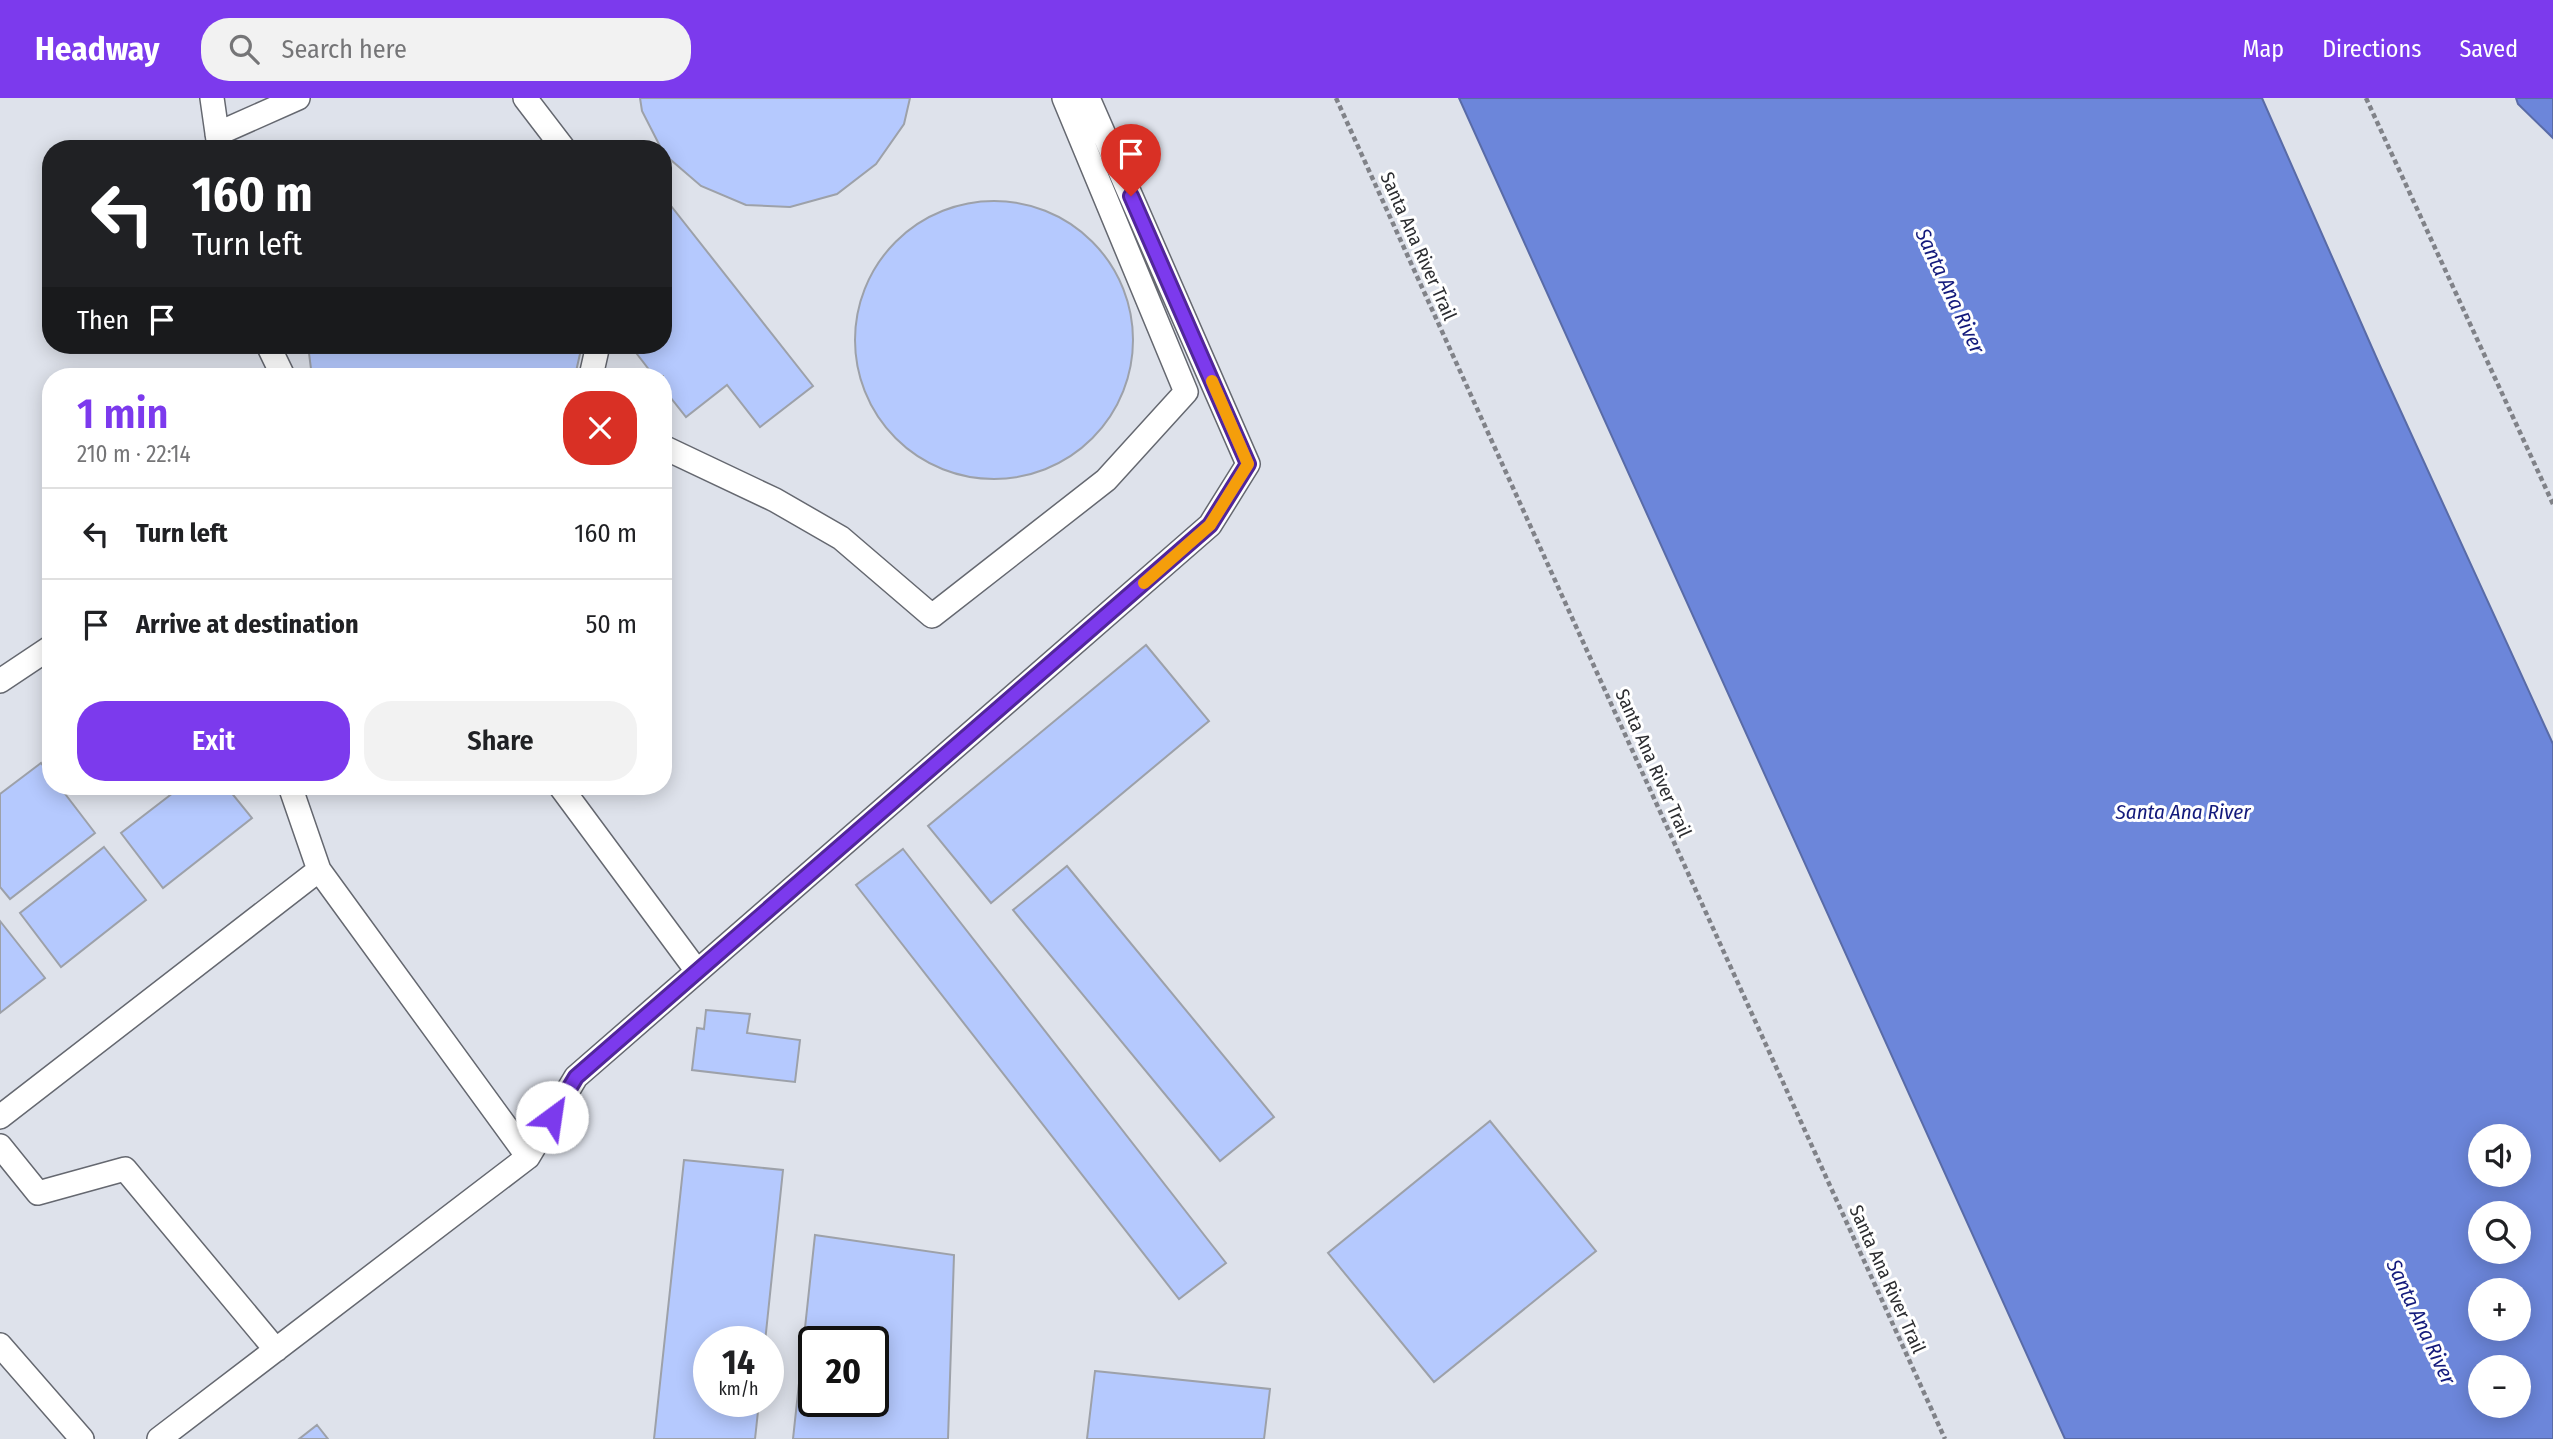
<!DOCTYPE html>
<html lang="en">
<head>
<meta charset="utf-8">
<style>
	body { margin:0; font-family:"Fira Sans Condensed",sans-serif; background:#f2f2f2; color:#202124; height:100vh; display:flex; flex-direction:column; font-size:26px; white-space:nowrap }
	* { box-sizing:border-box; margin:0 }
	p { font-size:23px; color:#757577 }
	.icon { flex:none; width:38px; height:38px; fill:none; stroke:currentColor; stroke-width:2; stroke-linecap:round; stroke-linejoin:round }
	.map { position:relative; flex:1; overflow:hidden }
	.sheet { position:absolute; left:42px; top:270px; width:630px; height:427px; display:flex; flex-direction:column; background:#fff; border-radius:28px; box-shadow:0 4px 18px #0003 }
	.sheet>* { flex:none }
	.top-card { position:absolute; left:42px; top:42px; width:630px; height:214px; border-radius:28px; box-shadow:0 4px 18px #0003; background:#202124; color:#fff; overflow:hidden }
	.buttons { position:absolute; left:2468px; top:1026px; display:grid; gap:14px }
	.buttons a { display:grid; place-items:center; width:63px; height:63px; border-radius:50%; background:#fff; box-shadow:0 4px 18px #0003; font-size:35px }
	.speed { position:absolute; left:693px; top:1228px; display:flex; gap:14px; font-size:35px; font-weight:700; text-align:center }
	.speed>* { display:grid; place-content:center; width:91px; height:91px; border-radius:50%; background:#fff; box-shadow:0 4px 18px #0003; line-height:1 }
	.speed small { font-size:18px; font-weight:400 }
	.speed .limit { border:4px solid #111; border-radius:10px; background:#fff; color:#111 }
	.pin { position:absolute; display:grid; place-items:center; width:60px; height:60px; color:#fff; margin:-72px -30px; border-radius:50% 50% 50% 0; rotate:-45deg; box-shadow:0 0 7px #0007 }
	.pin .icon { rotate:45deg }
	.me { position:absolute; width:77px; margin:-38px; rotate:31deg; stroke-linejoin:round; filter:drop-shadow(0 0 5px #0008) }
	.turn { display:flex; align-items:center; gap:24px; height:147px; padding:0 35px; font-size:32px }
	.turn .icon { width:91px; height:91px; stroke-width:2.5 }
	.turn b { display:block; font-size:49px; line-height:60px }
	.then { display:flex; align-items:center; height:66px; padding:0 35px; background:#0003; gap:14px; font-size:26px }
	.round { display:grid; place-items:center; flex:none; width:74px; height:74px; border-radius:28px; background:#f2f2f2 }
	.overview { display:flex; align-items:center; justify-content:space-between; height:119px; padding:0 35px }
	h1 { font-size:42px; font-weight:600; line-height:52px; color:#7c3aed }
	.button { display:flex; gap:14px; margin-top:auto; padding:14px 35px }
	.button a { flex:1; height:80px; border-radius:28px; background:#7c3aed; color:#fff; font-size:28px; font-weight:600; line-height:80px; text-align:center }
	.button a+a { background:#f2f2f2; color:#202124 }
	ul { padding:0; list-style:none }
	li { display:flex; align-items:center; gap:21px; height:91px; padding:0 35px; border-top:2px solid #e0e0e0 }
	li div { flex:1 }
	li b { display:block; font-size:26px }
	li em { font-style:normal }
	header { display:flex; align-items:center; gap:42px; box-sizing:border-box; height:98px; padding:0 35px; background:#7c3aed; color:#fff }
	header strong { font-size:33px }
	nav { display:flex; gap:38px; margin-inline-start:auto; font-size:24px }
	.search { width:490px; height:63px; background:#f2f2f2; display:flex; align-items:center; gap:18px; box-sizing:border-box; padding:0 24px; border-radius:28px; color:#757577; font-size:26px }
	.map>svg:first-child { display:block }
</style>
</head>
<body>
<header>
<strong>Headway</strong>
<div class="search"><svg class="icon" aria-label="search" viewBox="0 0 24 24"><circle cx="10" cy="10" r="6"/><path d="M15 15l6 6"/></svg>Search here</div>
<nav><a>Map</a><a>Directions</a><a>Saved</a></nav>
</header>
<div class="map">
<svg width="2553" height="1341" viewBox="0 0 2553 1341">
	<rect width="100%" height="100%" fill="#dee2eb"/>
	<!-- water -->
	<path fill="#6c86da" stroke="#596ba7" stroke-width="2" fill-rule="evenodd" d="M1459 0H2262L2381 270 2553 646V1341H2065ZM2480 1038H2518V1076H2480ZM2480 1115H2518V1153H2480ZM2480 1192H2518V1230H2480ZM2480 1269H2518V1307H2480Z
		M2516 0H2553V40L2518 6Z"/>
	<!-- building -->
	<path fill="#b5c9fe" stroke="#9da1a9" stroke-width="2" fill-rule="evenodd" d="M640 0H910L904 26 876 66 837 96 790 109 746 107 701 88 664 56 642 13Z
		M664 99 813 288 760 329 727 287 686 319 663 290V278H654L630 247H663Z
		M855 242a139 139 0 1 1 278 0a139 139 0 1 1-278 0Z
		M308 247H582L575 278H315L311 271Z
		M1146 547 1209 623 991 805 928 728Z
		M41 665 51 678V688H59L95 735 10 801 0 789V696Z
		M182 688H226L252 720 163 790 121 735Z
		M104 749 146 802 61 869 20 815Z
		M903 751 1226 1165 1179 1201 856 787Z
		M1067 768 1274 1019 1220 1063 1013 812Z
		M0 823 45 880 0 915Z
		M706 912 750 916 747 935 800 942 795 984 692 972 697 930 704 931Z
		M1490 1023 1596 1153 1434 1284 1328 1155Z
		M684 1062 783 1072 765 1244H709V1304H759L755 1341H654Z
		M815 1137 954 1157 948 1341H793ZM814 1244H873V1304H814Z
		M1095 1273 1270 1291 1264 1341H1087Z
		M317 1327 328 1341H299Z"/>
	<g fill="none" stroke-linecap="round" stroke-linejoin="round">
		<!-- service casing -->
		<g stroke="#656870" stroke-width="26">
			<path id="service" d="M212 0 219 49
				M525 0 564 51
				M217 36 298 0
				M268 247 283 278
				M591 278 598 247
				M663 349 775 402 841 440 932 518 1106 382 1186 294 1064 0
				M0 583 51 549
				M560 688 697 873
				M0 1019 319 772 290 688
				M0 1048 38 1095 125 1071 276 1252
				M528 1059 576 979 1210 427 1248 366 1088 0
				M0 1247 82 1341
				M159 1341 528 1059 319 772"/>
		</g>
		<!-- path -->
		<path stroke="#808288" stroke-width="4.5" stroke-dasharray="5 3.5" stroke-linecap="butt" d="M1336 0 1945 1341
			M2366 0 2553 406"/>
		<!-- service -->
		<use href="#service" stroke="#fff" stroke-width="23"/>
	</g>
	<g fill="none" stroke-linecap="round" stroke-linejoin="round">
		<!-- route casing -->
		<g stroke="#51269a" stroke-width="18">
			<path id="route" d="M552 1019 576 979 1210 427 1248 366 1131 98"/>
		</g>
		<!-- route -->
		<use href="#route" stroke="#7c3aed" stroke-width="12"/>
		<!-- slow -->
		<path stroke="#f59e0b" stroke-width="12" d="M1144 485 1210 427 1248 366 1212 283"/>
	</g>
	<g text-anchor="middle" stroke-width="6" stroke-linejoin="round" paint-order="stroke">
		<!-- street labels -->
		<g font-size="19" fill="#2c2d30" stroke="#fff">
			<text transform="translate(1419 148) rotate(66)" y="7">Santa Ana River Trail</text>
			<text transform="translate(1654 665) rotate(66)" y="7">Santa Ana River Trail</text>
			<text transform="translate(1888 1181) rotate(66)" y="7">Santa Ana River Trail</text>
		</g>
		<!-- water labels -->
		<g font-size="21" font-style="italic" fill="#131a7c" stroke="#fff">
			<text transform="translate(1950 193) rotate(65)" y="7">Santa Ana River</text>
			<text x="2183" y="721">Santa Ana River</text>
			<text transform="translate(2421 1224) rotate(65)" y="7">Santa Ana River</text>
		</g>
	</g>
</svg>
<div class="buttons">
<a><svg class="icon" aria-label="sound" viewBox="0 0 24 24"><path d="M4 9h4l5-4v14l-5-4H4zM17 9q2 3 0 6"/></svg></a>
<a><svg class="icon" aria-label="search" viewBox="0 0 24 24"><circle cx="10" cy="10" r="6"/><path d="M15 15l6 6"/></svg></a>
<a>+</a>
<a>−</a>
</div>
<div class="speed"><div>14<small>km/h</small></div><div class="limit">20</div></div>
<div class="pin" style="left:1131px;top:98px;background:#d93025"><svg class="icon" aria-label="arrive" viewBox="0 0 24 24"><path d="M6 21V4h12l-3 4 3 4H6"/></svg></div>
<svg class="me" style="left:552px;top:1019px" viewBox="-20 -20 40 40"><circle r="19" fill="#fff"/><path d="M0-13L10 11 0 6-10 11z" fill="#7c3aed"/></svg>
<div class="top-card">
<div class="turn"><svg class="icon" aria-label="left" viewBox="0 0 24 24"><path d="M17 20v-9H6M10 6l-5 5 5 5"/></svg><div><b>160 m</b>Turn left</div></div>
<div class="then">Then<svg class="icon" aria-label="arrive" viewBox="0 0 24 24"><path d="M6 21V4h12l-3 4 3 4H6"/></svg></div>
</div>
<section class="sheet">
<div class="overview"><div><h1>1 min</h1><p>210 m · 22:14</p></div><a class="round" style="background:#d93025;color:#fff"><svg class="icon" aria-label="close" viewBox="0 0 24 24"><path d="M6 6l12 12M18 6L6 18"/></svg></a></div>
<ul>
<li><svg class="icon" aria-label="left" viewBox="0 0 24 24"><path d="M17 20v-9H6M10 6l-5 5 5 5"/></svg><div><b>Turn left</b></div><em>160 m</em></li>
<li><svg class="icon" aria-label="arrive" viewBox="0 0 24 24"><path d="M6 21V4h12l-3 4 3 4H6"/></svg><div><b>Arrive at destination</b></div><em>50 m</em></li>
</ul>
<div class="button"><a>Exit</a><a>Share</a></div>
</section>
</div>
</body>
</html>
